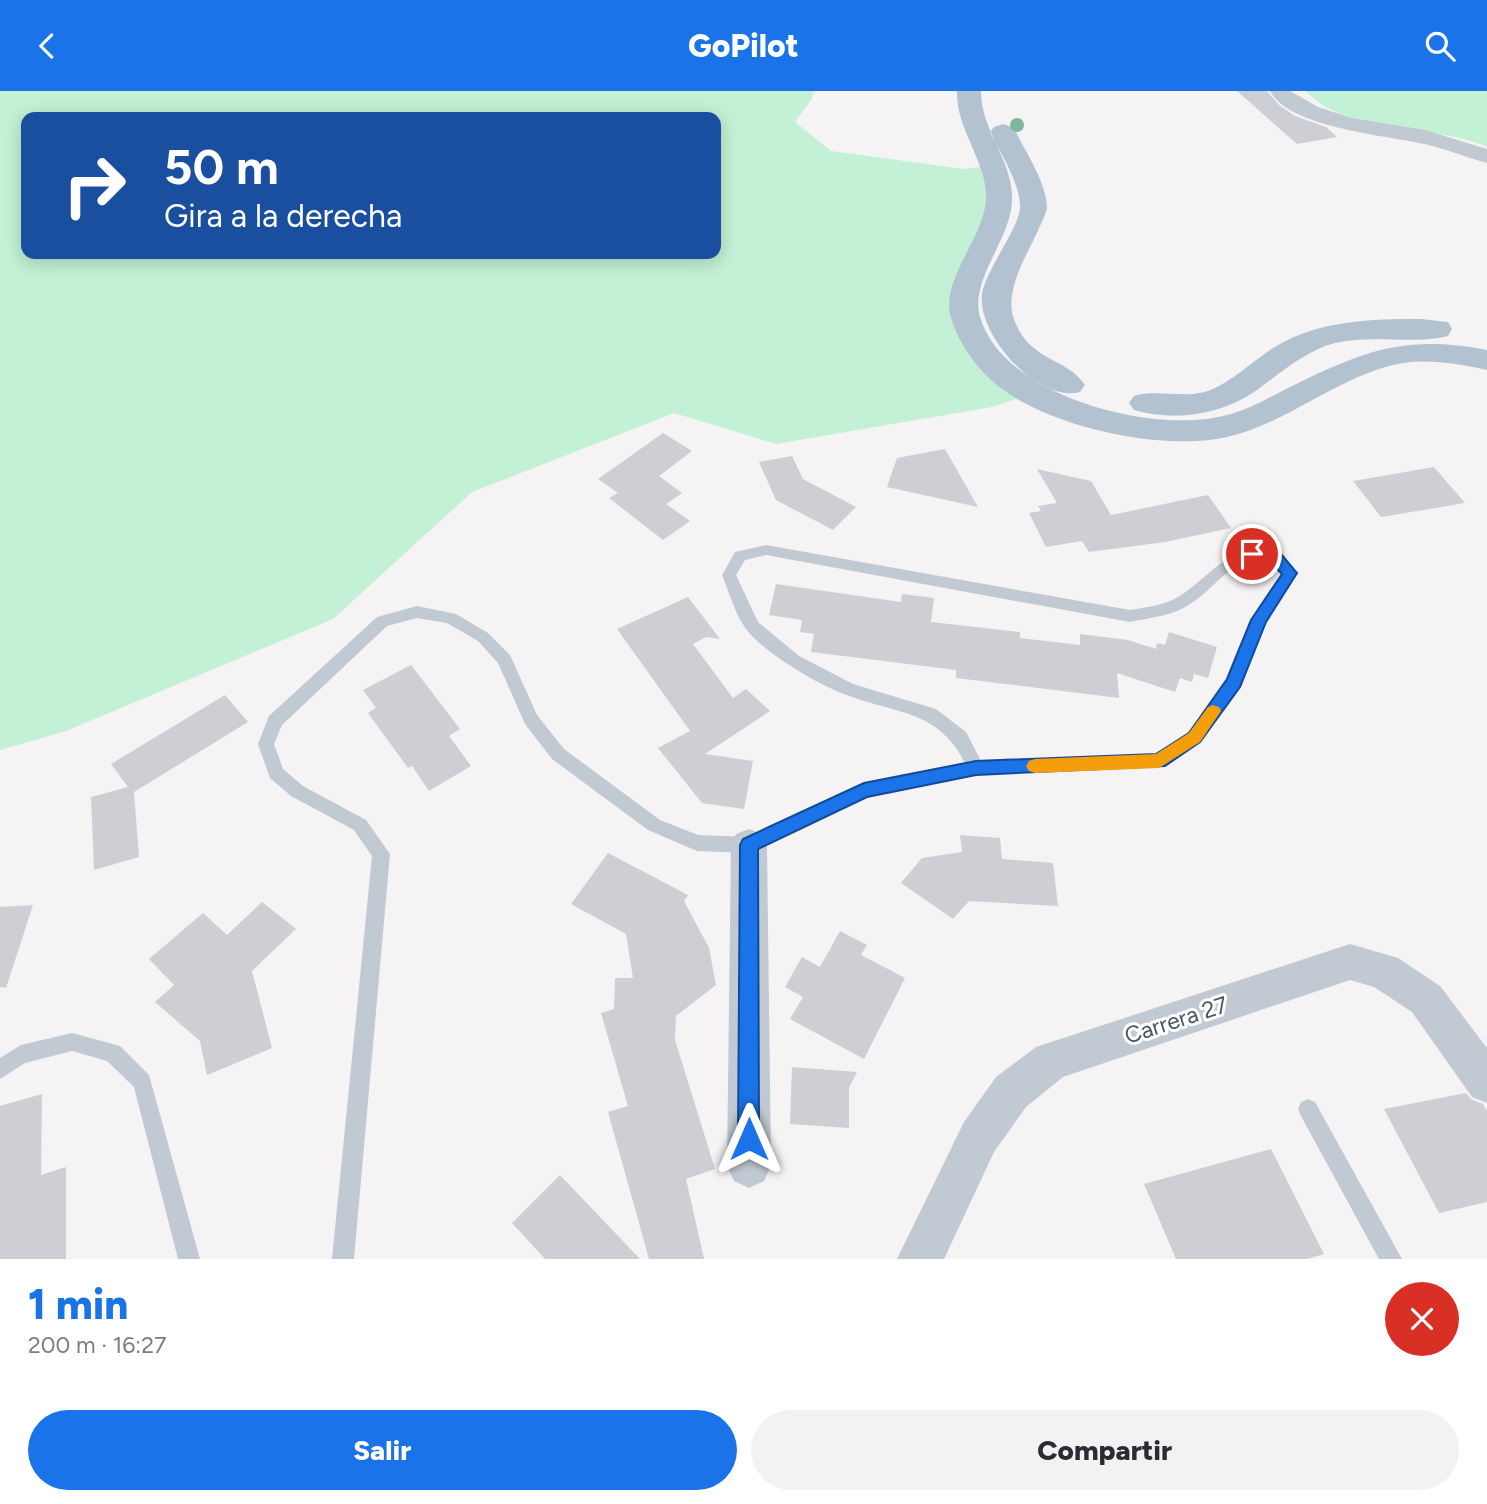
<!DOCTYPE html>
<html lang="es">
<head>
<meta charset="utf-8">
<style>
	body { margin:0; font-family:Figtree,sans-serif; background:#f2f2f3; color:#2b2b33; height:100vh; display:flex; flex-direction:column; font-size:26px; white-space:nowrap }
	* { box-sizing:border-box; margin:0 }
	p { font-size:23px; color:#7c7c81 }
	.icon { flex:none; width:38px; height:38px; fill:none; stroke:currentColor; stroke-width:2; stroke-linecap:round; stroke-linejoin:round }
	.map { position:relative; height:1168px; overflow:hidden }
	.sheet { display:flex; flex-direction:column; background:#fff; flex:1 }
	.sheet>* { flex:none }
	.banner { position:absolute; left:21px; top:21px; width:700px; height:147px; border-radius:14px; box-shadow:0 4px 18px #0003; background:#1a4fa0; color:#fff; overflow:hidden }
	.pin { position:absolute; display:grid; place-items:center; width:60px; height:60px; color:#fff; margin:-30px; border:4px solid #fff; border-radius:50%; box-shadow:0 2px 7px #0007 }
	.me { position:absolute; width:77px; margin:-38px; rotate:0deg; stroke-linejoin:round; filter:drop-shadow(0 0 5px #0008) }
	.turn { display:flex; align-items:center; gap:24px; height:147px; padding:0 28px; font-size:32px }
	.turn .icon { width:91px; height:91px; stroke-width:2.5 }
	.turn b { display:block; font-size:49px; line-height:60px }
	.round { display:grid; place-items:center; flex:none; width:74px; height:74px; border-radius:37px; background:#f2f2f3 }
	.head { display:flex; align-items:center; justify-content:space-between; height:119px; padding:0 28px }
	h1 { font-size:42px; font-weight:800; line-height:52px; color:#1a73e8 }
	.cta { display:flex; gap:14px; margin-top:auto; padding:14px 28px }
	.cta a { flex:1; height:80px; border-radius:42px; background:#1a73e8; color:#fff; font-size:28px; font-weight:800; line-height:80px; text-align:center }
	.cta a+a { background:#f2f2f3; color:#2b2b33 }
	header { display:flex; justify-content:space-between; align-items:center; height:91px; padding:0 28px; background:#1a73e8; color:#fff; font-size:32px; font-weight:800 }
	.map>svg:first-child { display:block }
</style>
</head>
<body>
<header><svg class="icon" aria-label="back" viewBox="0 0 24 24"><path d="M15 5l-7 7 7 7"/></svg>GoPilot<svg class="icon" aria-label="search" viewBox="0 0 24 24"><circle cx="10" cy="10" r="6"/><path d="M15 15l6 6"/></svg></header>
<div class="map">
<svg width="1487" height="1168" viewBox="0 0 1487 1168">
	<rect width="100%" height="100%" fill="#f5f3f3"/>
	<!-- green -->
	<path fill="#c3f1d5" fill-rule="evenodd" d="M0 0H814L811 9 795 31 831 60 964 78 994 74 964 223 1031 303 992 316 776 353 674 322 472 401 333 528 66 640 0 659ZM26 26H716V163H26Z
		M1306 0H1487V56C1433 32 1347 45 1306 0Z"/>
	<!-- building -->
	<path fill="#cdcfd5" d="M1237 0H1267L1279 14 1295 25 1326 36 1337 46 1297 53Z
		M663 342 692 360 659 385 682 402 666 413 690 430 663 449 609 407 618 402 598 388Z
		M945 358 978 416 887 396 897 367Z
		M792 365 803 388 856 416 833 439 776 409 759 371Z
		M1434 376 1465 412 1381 426 1353 390Z
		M1037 378 1091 390 1111 424 1208 404 1231 437 1165 451 1089 461 1082 450 1046 456 1029 422 1041 420 1038 415 1057 412Z
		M776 493 901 511 902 503 934 507 931 531 1020 541V547L1080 554V543L1128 549 1156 558 1157 552 1165 554 1169 541 1217 556 1208 587 1194 583 1192 591 1180 587 1175 601 1117 582 1119 607 956 587V579L811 561 814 543 800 541 802 529 769 524Z
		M688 506 720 548 706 546 693 553 733 607 746 598 770 620 705 663 753 670 744 718 702 712 658 657 690 640 617 538Z
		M411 574 460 638 449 645 471 675 429 700 412 675 408 677 368 622 376 617 363 599Z
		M225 604 248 631 134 701 139 766 94 779 91 706 128 696 111 673Z
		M960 744 1000 747 1002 768 1053 772 1058 815 969 810 953 828 901 792 922 767 962 761Z
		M608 762 688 804 684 810 709 857 716 894 676 925 675 949 715 1078 686 1088 704 1168H649L608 1021 628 1015 601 922 614 918 615 887H633L626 843 571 813Z
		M262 811 296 838 252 880 272 957 207 984 200 950 155 911 174 894 149 868 203 822 227 844Z
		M33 814 6 897 0 896V816Z
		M840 840 867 854 861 864 905 887 864 968 790 928 803 906 785 896 802 866 820 876Z
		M792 976 857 981 849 997V1037L790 1033Z
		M1466 1002 1471 1008 1483 1013 1487 1020V1111L1439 1122 1384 1018Z
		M42 1003 41 1084 66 1076V1168H0V1015Z
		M1271 1058 1324 1163 1307 1168H1176L1144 1093Z
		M560 1084 640 1168H545L512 1132Z"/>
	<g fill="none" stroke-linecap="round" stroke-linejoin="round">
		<!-- lane -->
		<path fill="#c1cad2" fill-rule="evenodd" d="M766 454 1130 519C1146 516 1163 515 1178 506 1208 489 1232 447 1272 462 1282 466 1291 473 1297 482L1266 531 1240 595 1200 651 1165 675 976 684 867 706 749 762 697 760 648 739 552 668 525 633 498 572 478 550 447 532 417 527 387 535 282 634 274 653 283 678 303 695 366 729 390 763 354 1168H332L372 765 354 739 291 705 270 687 258 653 269 625 377 526 417 515 456 523 488 542 510 564 537 624 564 658 660 729 698 744 748 746 864 692 965 672C938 618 895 623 844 603 817 593 763 561 746 538 735 523 729 501 722 484L735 461ZM766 464 1130 531C1149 527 1170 525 1187 515 1222 495 1240 447 1282 483L1251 529 1227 588 1188 641 1156 663 981 670 966 641 936 618 853 593 799 565 758 531 736 484 745 469Z
			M72 942 120 955 149 984 200 1168H178L134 996 107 970 72 960 25 972 0 988V967L21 954Z
			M1308 1008 1315 1011 1402 1168H1379L1301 1025 1298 1018 1301 1011Z"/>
		<!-- street -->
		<path fill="#c1cad2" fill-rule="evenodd" d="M1270 0H1290L1318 16 1352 27 1425 39 1487 58V72C1464 66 1442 56 1419 52 1382 44 1289 36 1270 0Z
			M749 738 762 743 767 754 771 1075 764 1090 749 1097 734 1090 727 1075 731 754 736 743Z
			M1350 853 1398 867 1440 895 1487 957V1012L1472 1006 1412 921 1374 896 1350 889 1063 986 1026 1016 994 1061 944 1168H897L964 1031 996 986 1036 956Z"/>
		<!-- primary -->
		<path fill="#b3c2d1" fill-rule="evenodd" d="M957 0H981C981 39 1011 67 1012 105 1014 146 969 187 980 226 1003 306 1155 344 1227 324 1249 319 1270 306 1290 296 1363 260 1405 243 1487 259V279C1459 273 1431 268 1403 272 1340 283 1289 332 1227 346 1161 361 1040 335 990 288 973 272 958 250 951 227 939 186 989 144 986 101 983 65 956 37 957 0Z
			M1003 33 1012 36 1016 41C1027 64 1045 89 1047 115 1047 121 1043 128 1040 135 1029 161 1005 196 1013 225 1027 271 1067 266 1085 294L1080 301C1039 312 977 245 982 203 985 180 1021 135 1020 115 1019 89 1001 64 990 41L994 36Z
			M1421 228 1448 231 1452 238 1448 245C1412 254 1372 243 1335 252 1305 260 1282 281 1257 299 1222 324 1175 331 1134 319L1129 312 1134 305C1158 298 1184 308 1208 300 1233 291 1253 269 1275 256 1318 229 1372 228 1421 228Z"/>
	</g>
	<!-- trees -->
	<circle fill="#7bb799" cx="1017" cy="34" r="7"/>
	<!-- route -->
	<path fill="#1a73e8" stroke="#114b97" stroke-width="2" d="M1252 458 1281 463 1297 482 1266 531 1240 596 1200 651 1165 675 976 684 867 706 758 758 759 1048 756 1056 749 1059 741 1056 738 1048 740 754 743 748 864 692 976 670 1156 663 1189 642 1227 588 1251 529 1282 483 1271 472 1247 467 1245 463 1247 459Z"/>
	<!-- slow -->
	<path fill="#f59e0b" d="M1213 614 1219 616 1221 620 1200 651 1159 677 1035 682 1029 680 1026 675 1029 670 1035 668 1156 663 1189 642 1208 616Z"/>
	<g text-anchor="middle" stroke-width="6" stroke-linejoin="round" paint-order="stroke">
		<!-- near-street labels -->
		<g font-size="23" fill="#4a5661" stroke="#fff">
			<text transform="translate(1176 929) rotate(-18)" y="8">Carrera 27</text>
		</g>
	</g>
</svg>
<div class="pin" style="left:1252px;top:463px;background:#d93025"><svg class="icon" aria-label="arrive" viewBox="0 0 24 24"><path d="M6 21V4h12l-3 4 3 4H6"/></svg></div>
<svg class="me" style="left:749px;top:1048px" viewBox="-20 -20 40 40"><path d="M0-17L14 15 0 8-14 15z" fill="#1a73e8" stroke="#fff" stroke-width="4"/></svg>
<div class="banner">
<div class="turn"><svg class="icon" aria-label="right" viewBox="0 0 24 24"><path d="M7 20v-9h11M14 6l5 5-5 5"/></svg><div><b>50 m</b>Gira a la derecha</div></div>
</div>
</div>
<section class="sheet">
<div class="head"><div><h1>1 min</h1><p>200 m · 16:27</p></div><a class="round" style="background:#d93025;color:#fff"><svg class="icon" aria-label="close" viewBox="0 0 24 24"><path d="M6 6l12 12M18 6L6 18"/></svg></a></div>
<div class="cta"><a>Salir</a><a>Compartir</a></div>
</section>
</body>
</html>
